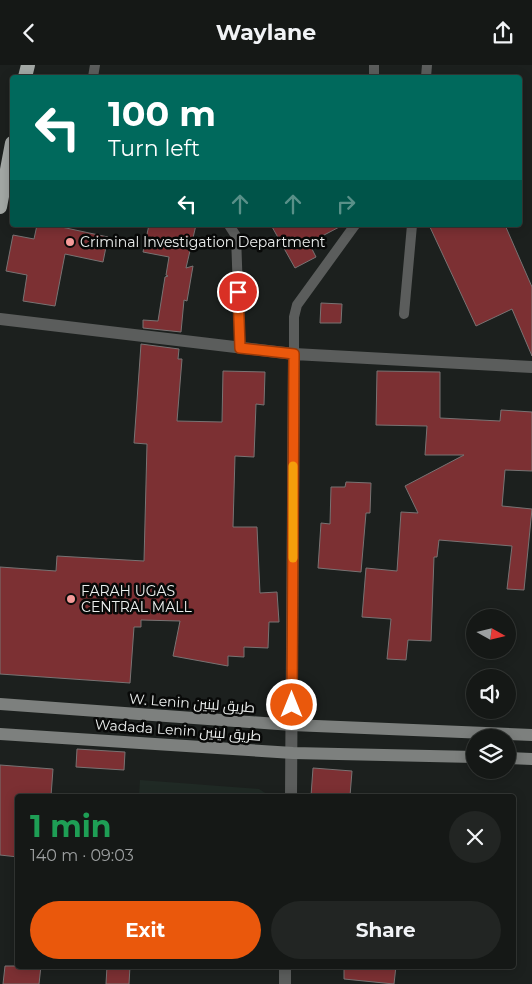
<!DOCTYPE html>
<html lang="en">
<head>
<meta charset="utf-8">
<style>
	body { margin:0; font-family:Montserrat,Cairo,sans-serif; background:#222523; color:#f1f3f6; height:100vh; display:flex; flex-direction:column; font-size:19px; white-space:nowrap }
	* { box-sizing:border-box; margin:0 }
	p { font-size:16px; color:#9da0a1 }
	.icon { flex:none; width:28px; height:28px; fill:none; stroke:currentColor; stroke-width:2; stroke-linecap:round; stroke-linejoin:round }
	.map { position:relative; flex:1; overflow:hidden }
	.side { position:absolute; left:15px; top:729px; width:501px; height:175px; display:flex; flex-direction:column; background:#151816; border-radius:5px; box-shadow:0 2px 12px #0003,0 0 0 1px #343735 }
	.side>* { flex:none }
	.top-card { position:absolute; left:10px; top:10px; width:512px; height:152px; border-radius:5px; box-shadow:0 2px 12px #0003,0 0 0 1px #343735; background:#00695c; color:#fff; overflow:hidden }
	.needle { width:32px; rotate:98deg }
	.fabs { position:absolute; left:466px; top:544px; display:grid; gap:10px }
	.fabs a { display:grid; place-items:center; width:50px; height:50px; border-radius:50%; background:#151816; box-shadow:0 2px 12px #0003,0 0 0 1px #343735; font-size:25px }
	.pin { position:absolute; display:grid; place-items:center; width:42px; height:42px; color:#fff; margin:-21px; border:2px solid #fff; border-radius:50%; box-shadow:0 1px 5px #0007 }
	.me { position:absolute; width:55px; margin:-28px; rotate:0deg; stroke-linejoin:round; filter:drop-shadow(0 0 4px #0008) }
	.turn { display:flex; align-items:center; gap:18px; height:105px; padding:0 15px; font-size:22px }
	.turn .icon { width:65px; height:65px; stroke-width:2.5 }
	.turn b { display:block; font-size:35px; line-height:42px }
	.lanes { display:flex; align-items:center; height:48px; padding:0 15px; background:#0003; justify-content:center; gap:25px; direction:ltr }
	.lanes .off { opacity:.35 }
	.round { display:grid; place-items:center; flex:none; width:52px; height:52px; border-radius:26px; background:#222523 }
	.summary { display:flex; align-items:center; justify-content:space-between; height:85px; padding:0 15px }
	h1 { font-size:30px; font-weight:700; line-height:38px; color:#1e9e55 }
	.action { display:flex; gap:10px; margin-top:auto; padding:10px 15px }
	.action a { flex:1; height:58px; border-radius:30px; background:#ea580c; color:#fff; font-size:20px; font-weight:700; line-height:58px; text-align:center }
	.action a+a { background:#222523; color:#f1f3f6 }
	header { display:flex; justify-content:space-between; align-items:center; height:65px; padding:0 15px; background:#151816; font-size:22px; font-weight:700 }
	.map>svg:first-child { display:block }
</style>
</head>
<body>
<header><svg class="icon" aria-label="back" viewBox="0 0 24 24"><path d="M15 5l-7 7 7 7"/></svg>Waylane<svg class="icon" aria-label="share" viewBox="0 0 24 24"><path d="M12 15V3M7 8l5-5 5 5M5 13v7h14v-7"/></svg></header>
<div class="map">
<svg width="532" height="919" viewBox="0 0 532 919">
	<rect width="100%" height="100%" fill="#1c201e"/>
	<!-- built -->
	<path fill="#202a25" d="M140 715 259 724 270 731H139Z"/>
	<!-- building -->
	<path fill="#7c3033" stroke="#787373" d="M37 160H52L108 172 103 197 65 189 55 241 23 236 27 210 6 206 13 170 34 174Z
		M149 160H196L186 203 193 201 187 236 184 235 181 267 143 263V255L158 256 165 212 168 211 166 210 169 192 143 187Z
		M271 160H343L309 178 316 192 295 203Z
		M429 160H505L532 222V291L512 244 476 261Z
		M321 238 342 239 341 258H320Z
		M141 279 179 284 178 294H182L177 356 222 357 223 306 265 307 264 340 256 339 254 392 235 391 233 462H257L260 528 277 527 279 557H269L268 583 244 582V592L228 591V601L173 591 180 556 141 555V562H134L130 618 0 609V502L56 506 57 491 144 496 147 379 134 378Z
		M377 306 440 307V353L500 356 501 345 532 347V406L505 405 502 441 532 444 524 525 507 524 512 481 439 475 437 492H434L431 576 408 575 406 595 387 594 391 554 362 552 366 503 397 506 401 447 418 448 405 421 464 390H425L427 361 376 360Z
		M346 417 371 418 370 448H366L361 507 318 503 321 458 330 459 331 422H345Z
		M77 684 125 687 124 705 76 702Z
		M0 700 53 704 51 731H18V792L0 790Z
		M313 703 352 706 350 731H311Z
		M5 901H41L39 919H3Z
		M107 901H130L129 919H106Z
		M344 901H396L394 919 344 914Z"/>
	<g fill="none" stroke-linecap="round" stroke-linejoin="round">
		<!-- service -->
		<path stroke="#5b5d5c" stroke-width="10" d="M93 12 95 0
			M374 12V0
			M426 12 427 0
			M229 160 236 171 240 283
			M404 249 412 160
			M294 289V252L297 240 355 160"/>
		<!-- minor -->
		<path stroke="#5b5d5c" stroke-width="12" d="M0 254 294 289 532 302
			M291 731 294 289
			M285 919V901"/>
		<!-- secondary -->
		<path stroke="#7d807e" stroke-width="12" d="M0 639 292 660 532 670
			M0 669 293 688 475 692
			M508 693 532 694"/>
		<!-- trunk -->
		<path stroke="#a3a8a5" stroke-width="14" d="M25 12 28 0
			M0 142 12 78"/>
	</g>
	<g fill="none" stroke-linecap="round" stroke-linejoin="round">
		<!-- route casing -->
		<g stroke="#983908" stroke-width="12">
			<path id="route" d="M238 227 240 283 294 289 292 640"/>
		</g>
		<!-- route -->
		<use href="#route" stroke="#ea580c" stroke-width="9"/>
		<!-- slow -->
		<path stroke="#f59e0b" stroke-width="9" d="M293 493V401"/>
	</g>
	<!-- markers -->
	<g fill="#f59b9a" stroke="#080908" stroke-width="2">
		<circle cx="70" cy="177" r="5"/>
		<circle cx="71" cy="534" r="5"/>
	</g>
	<g text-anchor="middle" stroke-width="5" stroke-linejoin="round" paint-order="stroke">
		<!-- poi labels -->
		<g font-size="14" fill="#edf0ef" stroke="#080908" text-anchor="start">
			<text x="80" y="182">Criminal Investigation Department</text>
			<text x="81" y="531">FARAH UGAS<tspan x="81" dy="16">CENTRAL MALL</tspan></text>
		</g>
		<!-- street labels -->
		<g font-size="14" fill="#edf0ef" stroke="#080908">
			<text transform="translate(192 638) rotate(4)" y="5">W. Lenin طريق لينين</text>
			<text transform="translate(178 665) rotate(4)" y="5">Wadada Lenin طريق لينين</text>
		</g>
	</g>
</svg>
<div class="fabs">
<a><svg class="needle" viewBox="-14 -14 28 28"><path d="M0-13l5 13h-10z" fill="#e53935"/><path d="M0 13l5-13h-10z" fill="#9da0a1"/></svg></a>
<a><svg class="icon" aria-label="sound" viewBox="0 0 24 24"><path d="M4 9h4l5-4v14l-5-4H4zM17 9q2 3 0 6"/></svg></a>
<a><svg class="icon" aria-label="layers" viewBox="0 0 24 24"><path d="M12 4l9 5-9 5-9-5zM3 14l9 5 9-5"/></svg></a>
</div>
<div class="pin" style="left:238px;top:227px;background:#d93025"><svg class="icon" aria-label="arrive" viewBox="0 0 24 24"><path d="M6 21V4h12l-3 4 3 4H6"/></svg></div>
<svg class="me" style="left:292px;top:640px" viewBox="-20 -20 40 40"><circle r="17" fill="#ea580c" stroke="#fff" stroke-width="3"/><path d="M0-11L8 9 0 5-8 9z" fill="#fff"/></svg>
<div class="top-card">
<div class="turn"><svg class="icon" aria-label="left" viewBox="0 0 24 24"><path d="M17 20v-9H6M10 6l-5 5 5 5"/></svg><div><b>100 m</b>Turn left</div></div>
<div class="lanes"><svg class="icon" aria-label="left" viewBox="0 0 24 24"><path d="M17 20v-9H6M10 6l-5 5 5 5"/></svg><svg class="icon off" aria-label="ahead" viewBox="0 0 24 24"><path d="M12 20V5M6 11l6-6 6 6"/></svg><svg class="icon off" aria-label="ahead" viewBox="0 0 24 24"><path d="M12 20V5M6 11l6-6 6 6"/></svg><svg class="icon off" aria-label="right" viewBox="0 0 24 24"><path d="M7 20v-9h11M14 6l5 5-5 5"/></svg></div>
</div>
<section class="side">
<div class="summary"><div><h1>1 min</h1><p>140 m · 09:03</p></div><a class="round"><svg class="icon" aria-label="close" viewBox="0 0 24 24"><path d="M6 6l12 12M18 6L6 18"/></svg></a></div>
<div class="action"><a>Exit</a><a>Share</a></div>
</section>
</div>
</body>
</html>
